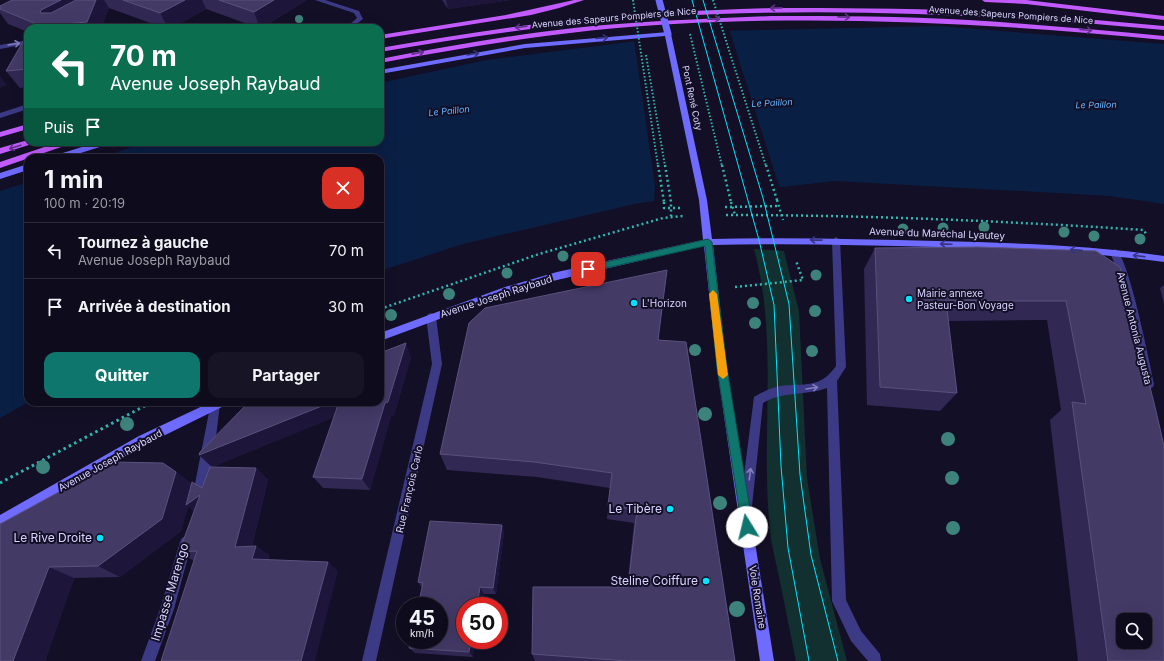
<!DOCTYPE html>
<html lang="fr">
<head>
<meta charset="utf-8">
<style>
	body { margin:0; font-family:Inter,sans-serif; background:#171425; color:#f1f3f6; height:100vh; display:flex; flex-direction:column; font-size:15px; white-space:nowrap }
	* { box-sizing:border-box; margin:0 }
	p { font-size:13px; color:#9b9ba3 }
	.icon { flex:none; width:22px; height:22px; fill:none; stroke:currentColor; stroke-width:2; stroke-linecap:round; stroke-linejoin:round }
	.map { position:relative; flex:1; overflow:hidden }
	.side { position:absolute; left:24px; top:154px; width:360px; height:252px; display:flex; flex-direction:column; background:#0e0b1c; border-radius:12px; box-shadow:0 4px 16px #0002,0 0 0 1px #2e2b3b }
	.side>* { flex:none }
	.banner { position:absolute; left:24px; top:24px; width:360px; height:122px; border-radius:12px; box-shadow:0 4px 16px #0002,0 0 0 1px #2e2b3b; background:#0b6e4f; color:#fff; overflow:hidden }
	.fabs { position:absolute; left:1116px; top:613px; display:grid; gap:8px }
	.fabs a { display:grid; place-items:center; width:36px; height:36px; border-radius:8px; background:#0e0b1c; box-shadow:0 4px 16px #0002,0 0 0 1px #2e2b3b; font-size:20px }
	.speed { position:absolute; left:396px; top:597px; display:flex; gap:8px; font-size:20px; font-weight:700; text-align:center }
	.speed>* { display:grid; place-content:center; width:52px; height:52px; border-radius:50%; background:#0e0b1c; box-shadow:0 4px 16px #0002,0 0 0 1px #2e2b3b; line-height:1 }
	.speed small { font-size:10px; font-weight:400 }
	.speed .limit { border:6px solid #d22; background:#fff; color:#111 }
	.pin { position:absolute; display:grid; place-items:center; width:34px; height:34px; color:#fff; margin:-17px; border-radius:8px; box-shadow:0 2px 6px #0006 }
	.me { position:absolute; width:44px; margin:-22px; rotate:351deg; stroke-linejoin:round; filter:drop-shadow(0 0 3px #0008) }
	.turn { display:flex; align-items:center; gap:14px; height:84px; padding:0 20px; font-size:18px }
	.turn .icon { width:52px; height:52px; stroke-width:2.5 }
	.turn b { display:block; font-size:28px; line-height:34px }
	.then { display:flex; align-items:center; height:38px; padding:0 20px; background:#0003; gap:8px; font-size:15px }
	.round { display:grid; place-items:center; flex:none; width:42px; height:42px; border-radius:12px; background:#171425 }
	.summary { display:flex; align-items:center; justify-content:space-between; height:68px; padding:0 20px }
	h1 { font-size:24px; font-weight:700; line-height:30px }
	.cta { display:flex; gap:8px; margin-top:auto; padding:8px 20px }
	.cta a { flex:1; height:46px; border-radius:12px; background:#0f766e; color:#fff; font-size:16px; font-weight:700; line-height:46px; text-align:center }
	.cta a+a { background:#171425; color:#f1f3f6 }
	ul { padding:0; list-style:none }
	li { display:flex; align-items:center; gap:12px; height:56px; padding:0 20px; border-top:1px solid #2e2b3b }
	li div { flex:1 }
	li b { display:block; font-size:15px }
	li em { font-style:normal }
	.map>svg:first-child { display:block }
</style>
</head>
<body>
<div class="map">
<svg width="1164" height="661" viewBox="0 0 1164 661">
	<rect width="100%" height="100%" fill="#130f26"/>
	<!-- green -->
	<path fill="#12302f" d="M754 249 784 251 799 311 807 478 820 559 847 661H796C790 631 784 602 778 572 775 558 771 544 770 530 760 437 779 341 754 249Z"/>
	<!-- water -->
	<path fill="#0a1f44" d="M939 26 1164 44V204L1110 196 835 181 639 203 463 244 380 271V158H99L147 142H380V83L486 60 716 31Z
		M28 182 29 402 0 418V191Z"/>
	<!-- pier -->
	<path fill="#130f26" d="M716 29H729L780 189 654 203 655 185 634 40Z"/>
	<g fill="none" stroke-linecap="round" stroke-linejoin="round">
		<!-- path-far2 -->
		<path stroke="#2fb8b0" stroke-width="2" stroke-dasharray="1.5 2" stroke-linecap="butt" d="M646 55 665 166"/>
		<!-- path-far1 -->
		<path stroke="#2fb8b0" stroke-width="2.5" stroke-dasharray="2 3" stroke-linecap="butt" d="M665 165 671 202V216
			M777 200 783 220
			M664 202V208H682
			M731 202 735 215
			M725 207 779 206
			M726 215C866 215 1005 221 1144 230L1147 236
			M735 287 803 280 796 261
			M380 309 539 254 663 218 683 216"/>
		<!-- path -->
		<path stroke="#2fb8b0" stroke-width="3" stroke-dasharray="2.5 3.5" stroke-linecap="butt" d="M0 483 152 402"/>
		<!-- street -->
		<path fill="#3d3a85" fill-rule="evenodd" d="M315 0H325L359 11 363 19 354 26 336 28 350 24 357 18 354 13Z
			M28 40V44L0 49V45Z
			M28 104V109L0 118V113Z
			M836 237 840 240 846 367 837 381 846 600 861 631 880 654 881 661H868L851 641 832 601 827 388C806 396 782 391 763 403L752 506 750 510 746 512 742 510 740 506 754 397C763 392 770 388 780 386 804 383 820 389 836 366L832 240Z
			M1115 249C1128 253 1150 365 1154 384L1153 387 1149 389 1145 387 1144 384 1120 278 1110 252Z
			M431 313 434 314 436 317 442 364 376 661H362L432 364 426 317 428 314Z
			M211 402H219L220 405C216 433 213 478 202 503L198 505 194 503 192 499Z
			M186 536 190 538 192 542 174 609 155 661H141L160 609 180 542 182 538Z"/>
		<!-- secondary -->
		<path fill="#6f6bff" fill-rule="evenodd" d="M668 32 671 34 707 200 712 239C787 237 862 239 937 241 1013 243 1089 245 1164 256V262C1089 252 1013 249 937 247 862 245 788 243 713 245L727 368 774 661H760L717 368 704 246 557 280 507 294 380 341V333L505 287 557 272 703 240 699 200 665 36 525 48 380 74V70L525 44Z
			M98 142H110L109 144 65 158H52L53 156Z
			M28 164V170L0 179V173Z
			M211 402H227L226 405 147 444 0 528V515L139 436Z"/>
		<!-- primary -->
		<path fill="#c25bff" fill-rule="evenodd" d="M574 0H584L559 8 531 15 380 39V35L506 15Z
			M982 0H1026L1164 16V20L1026 4 985 2Z
			M771 8C837 8 902 8 968 11 1033 14 1099 20 1164 26V30C1000 15 839 7 674 16 575 21 478 35 380 52V48C445 37 509 26 575 20 640 13 705 10 771 8Z
			M771 16C837 16 902 16 968 20 1033 24 1099 30 1164 36V40C1001 24 838 15 674 24 575 29 477 45 380 63V59C445 47 509 35 574 28 640 21 705 19 771 16Z
			M28 124V129L0 137V132Z
			M28 140V142H33L32 144 0 154V148Z
			M59 142H71L70 144 0 168V162Z"/>
		<!-- tram -->
		<path stroke="#00e5ff" stroke-width="1" d="M692 0 759 240 774 305 781 466 788 548 809 661
			M703 0 763 198 789 304 800 475 811 555 838 661"/>
		<!-- path-bridge-far1 -->
		<path stroke="#2fb8b0" stroke-width="2" stroke-dasharray="1.5 2" stroke-linecap="butt" d="M633 0 658 166
			M713 0 766 166
			M690 34 722 166"/>
		<!-- path-bridge -->
		<path stroke="#2fb8b0" stroke-width="2.5" stroke-dasharray="2 3" stroke-linecap="butt" d="M658 165 664 202
			M722 165 731 202
			M766 165 777 200"/>
		<!-- secondary-bridge -->
		<path stroke="#6f6bff" stroke-width="7" d="M659 0 668 34"/>
	</g>
	<!-- trees -->
	<g fill="#3d827b">
		<circle cx="299" cy="19" r="4"/>
		<circle cx="984" cy="227" r="5.5"/>
		<circle cx="943" cy="228" r="5.5"/>
		<circle cx="903" cy="229" r="5.5"/>
		<circle cx="1064" cy="232" r="5.5"/>
		<circle cx="1094" cy="236" r="5.5"/>
		<circle cx="1140" cy="239" r="5.5"/>
		<circle cx="563" cy="256" r="5.5"/>
		<circle cx="507" cy="273" r="5.5"/>
		<circle cx="816" cy="275" r="5.5"/>
		<circle cx="449" cy="294" r="6"/>
		<circle cx="753" cy="303" r="6"/>
		<circle cx="815" cy="311" r="6"/>
		<circle cx="391" cy="315" r="6"/>
		<circle cx="755" cy="323" r="6"/>
		<circle cx="695" cy="350" r="6"/>
		<circle cx="812" cy="351" r="6"/>
		<circle cx="705" cy="414" r="7"/>
		<circle cx="127" cy="424" r="7"/>
		<circle cx="948" cy="439" r="7"/>
		<circle cx="43" cy="467" r="7"/>
		<circle cx="952" cy="478" r="7"/>
		<circle cx="720" cy="503" r="7"/>
		<circle cx="953" cy="528" r="7"/>
		<circle cx="737" cy="609" r="8"/>
	</g>
	<!-- wall -->
	<path fill="#312854" d="M12 0H307L261 28H259L206 9 172 28H164L109 8 101 28H28V32L8 24 0 13V6Z
		M442 0H510L448 9Z
		M28 33V87L20 88 6 71Z
		M875 248 1096 251 1164 661H1078L1050 420 1061 410 1047 320 948 321 957 393 940 411 867 405 864 269Z
		M1164 285V304L1160 288Z
		M658 340 735 661H535L532 654 627 587 634 523 607 519 610 488 537 477 447 470 440 454Z
		M411 357 394 415 391 416 370 490 323 488 313 477 334 417 212 467 256 468 268 480 252 546H256L269 555 268 560 338 571 194 561 179 552 194 511 188 506 181 531 120 577 74 578 45 661 0 524 176 472 192 484 202 488 212 467 199 455Z
		M502 525 504 533 496 594H484L482 606H465L473 657 415 653 409 648 422 588 418 582Z"/>
	<!-- shaded-wall -->
	<path fill="#1d163a" d="M61 0H104L109 8 101 28H91L87 22 94 4 52 27 40 13 41 10Z
		M185 0H202L206 9 172 28H168L160 13Z
		M274 0H307L260 28 254 12Z
		M446 0H510L448 9Z
		M0 76 7 85 0 88Z
		M406 343 411 357 394 415 391 416 370 490 362 479 385 403Z
		M332 402H342L348 412 212 467 199 455Z
		M256 468 268 480 249 557 235 547Z
		M176 472 194 485 200 495 201 516 188 506 181 531 120 577 98 566Z
		M502 525 504 533 496 594 493 588Z
		M256 546 269 555 265 568 252 559Z
		M328 562 338 571 315 661H301Z
		M49 567 74 578 45 661H13Z
		M480 587 484 594 482 606H477Z
		M471 640H476L473 657 469 652Z"/>
	<!-- building -->
	<path fill="#433a66" stroke="#5a527e" fill-rule="evenodd" d="M12 0H61L41 10 40 13H51L76 0H96L87 22 64 24 65 28H31L34 23 0 9V6Z
		M123 0H185L160 13Z
		M219 0H274L254 12Z
		M28 33V69L6 71Z
		M978 247 1096 251 1120 267 1156 411 1164 446V661H1108L1072 402 1086 404 1066 301H946L957 393 880 387 875 248ZM1123 620H1145V642H1123Z
		M667 270 658 340 686 342 735 661H627L532 654 533 587H628L637 510 608 505 612 473 534 462 440 454 469 323 485 308Z
		M406 343 388 402 385 403 362 479 313 477 339 402H380V353Z
		M253 402H332L199 455 200 452 247 404Z
		M114 462 163 463 176 472 162 519 98 566 49 567 13 661H0V524Z
		M210 467 256 468 235 547 256 546 252 559 328 562 301 661H161L197 551 179 552 200 495 186 505 192 482 202 488Z
		M430 521 502 525 493 588 480 587 477 606H465V640H471L469 652 409 648 411 640H439V606H418L423 583 418 582Z"/>
	<!-- one-way arrows -->
	<defs><path id="oneway-shaft" d="M-6 0H5M1.5-3L5.5 0L1.5 3" fill="none" stroke-width="1.6" stroke-linecap="round" stroke-linejoin="round"/></defs>
	<g stroke="#623188">
		<use href="#oneway-shaft" transform="translate(776 8) rotate(179)"/>
		<use href="#oneway-shaft" transform="translate(844 17) rotate(1)"/>
		<use href="#oneway-shaft" transform="translate(714 19) rotate(-2)"/>
		<use href="#oneway-shaft" transform="translate(521 27) rotate(173)"/>
		<use href="#oneway-shaft" transform="translate(1086 30) rotate(5)"/>
		<use href="#oneway-shaft" transform="translate(418 53) rotate(-11)"/>
		<use href="#oneway-shaft" transform="translate(15 147) rotate(162)"/>
	</g>
	<g stroke="#38347d">
		<use href="#oneway-shaft" transform="translate(602 38) rotate(-5)"/>
		<use href="#oneway-shaft" transform="translate(473 54) rotate(-9)"/>
		<use href="#oneway-shaft" transform="translate(816 240) rotate(-179)"/>
		<use href="#oneway-shaft" transform="translate(946 244) rotate(-178)"/>
		<use href="#oneway-shaft" transform="translate(1076 250) rotate(-176)"/>
		<use href="#oneway-shaft" transform="translate(1139 256) rotate(-173)"/>
	</g>
	<g stroke="#837fbc">
		<use href="#oneway-shaft" transform="translate(14 44) rotate(-9)"/>
		<use href="#oneway-shaft" transform="translate(812 388) rotate(-9)"/>
		<use href="#oneway-shaft" transform="translate(750 474) rotate(-83)"/>
	</g>
	<!-- route -->
	<path fill="#0f766e" stroke="#0a4d48" d="M708 239 712 242 727 368 753 527 751 531 747 533 743 531 742 527 717 368 705 246 588 272 584 269 588 266Z"/>
	<!-- slow -->
	<path fill="#f59e0b" d="M713 290 717 294 728 375 723 379 718 375 709 294Z"/>
	<!-- markers -->
	<g fill="#00e5ff" stroke="#130f26" stroke-width="1.5">
		<circle cx="909" cy="299" r="4"/>
		<circle cx="634" cy="303" r="4"/>
		<circle cx="670" cy="509" r="4"/>
		<circle cx="100" cy="538" r="4"/>
		<circle cx="706" cy="581" r="4"/>
	</g>
	<g text-anchor="middle" stroke-width="4" stroke-linejoin="round" paint-order="stroke">
		<!-- far-street labels -->
		<g font-size="9" fill="#d9d4ff" stroke="#130f26">
			<text transform="translate(1011 15) rotate(4)" y="3">Avenue des Sapeurs Pompiers de Nice</text>
			<text transform="translate(614 18) rotate(-5)" y="3">Avenue des Sapeurs Pompiers de Nice</text>
			<text transform="translate(692 98) rotate(78)" y="3">Pont René Coty</text>
		</g>
		<!-- far-water labels -->
		<g font-size="9" font-style="italic" fill="#62b6ff" stroke="#130f26">
			<text transform="translate(772 103) rotate(-3)" y="3">Le Paillon</text>
			<text transform="translate(1096 105) rotate(-1)" y="3">Le Paillon</text>
			<text transform="translate(449 111) rotate(-6)" y="3">Le Paillon</text>
		</g>
		<!-- street labels -->
		<g font-size="10" fill="#d9d4ff" stroke="#130f26">
			<text transform="translate(937 233) rotate(2)" y="4">Avenue du Maréchal Lyautey</text>
			<text transform="translate(496 296) rotate(-18)" y="4">Avenue Joseph Raybaud</text>
			<text transform="translate(1135 328) rotate(76)" y="4">Avenue Antonia Augusta</text>
			<text transform="translate(110 460) rotate(-29)" y="4">Avenue Joseph Raybaud</text>
			<text transform="translate(409 489) rotate(-77)" y="4">Rue François Carlo</text>
			<text transform="translate(758 597) rotate(81)" y="4">Voie Romaine</text>
		</g>
		<!-- poi labels -->
		<g font-size="10" fill="#d9d4ff" stroke="#130f26" text-anchor="start">
			<text x="917" y="297">Mairie annexe<tspan x="917" dy="12">Pasteur-Bon Voyage</tspan></text>
			<text x="642" y="307">L'Horizon</text>
		</g>
		<!-- near-poi labels -->
		<g font-size="12" fill="#d9d4ff" stroke="#130f26" text-anchor="end">
			<text x="662" y="513">Le Tibère</text>
			<text x="92" y="542">Le Rive Droite</text>
			<text x="698" y="585">Steline Coiffure</text>
		</g>
		<!-- near-street labels -->
		<g font-size="12" fill="#d9d4ff" stroke="#130f26">
			<text transform="translate(170 592) rotate(-73)" y="4">Impasse Marengo</text>
		</g>
	</g>
</svg>
<div class="fabs">
<a><svg class="icon" aria-label="search" viewBox="0 0 24 24"><circle cx="10" cy="10" r="6"/><path d="M15 15l6 6"/></svg></a>
</div>
<div class="speed"><div>45<small>km/h</small></div><div class="limit">50</div></div>
<div class="pin" style="left:588px;top:269px;background:#d93025"><svg class="icon" aria-label="arrive" viewBox="0 0 24 24"><path d="M6 21V4h12l-3 4 3 4H6"/></svg></div>
<svg class="me" style="left:747px;top:527px" viewBox="-20 -20 40 40"><circle r="19" fill="#fff"/><path d="M0-13L10 11 0 6-10 11z" fill="#0f766e"/></svg>
<div class="banner">
<div class="turn"><svg class="icon" aria-label="left" viewBox="0 0 24 24"><path d="M17 20v-9H6M10 6l-5 5 5 5"/></svg><div><b>70 m</b>Avenue Joseph Raybaud</div></div>
<div class="then">Puis<svg class="icon" aria-label="arrive" viewBox="0 0 24 24"><path d="M6 21V4h12l-3 4 3 4H6"/></svg></div>
</div>
<section class="side">
<div class="summary"><div><h1>1 min</h1><p>100 m · 20:19</p></div><a class="round" style="background:#d93025;color:#fff"><svg class="icon" aria-label="close" viewBox="0 0 24 24"><path d="M6 6l12 12M18 6L6 18"/></svg></a></div>
<ul>
<li><svg class="icon" aria-label="left" viewBox="0 0 24 24"><path d="M17 20v-9H6M10 6l-5 5 5 5"/></svg><div><b>Tournez à gauche</b><p>Avenue Joseph Raybaud</p></div><em>70 m</em></li>
<li><svg class="icon" aria-label="arrive" viewBox="0 0 24 24"><path d="M6 21V4h12l-3 4 3 4H6"/></svg><div><b>Arrivée à destination</b></div><em>30 m</em></li>
</ul>
<div class="cta"><a>Quitter</a><a>Partager</a></div>
</section>
</div>
</body>
</html>
